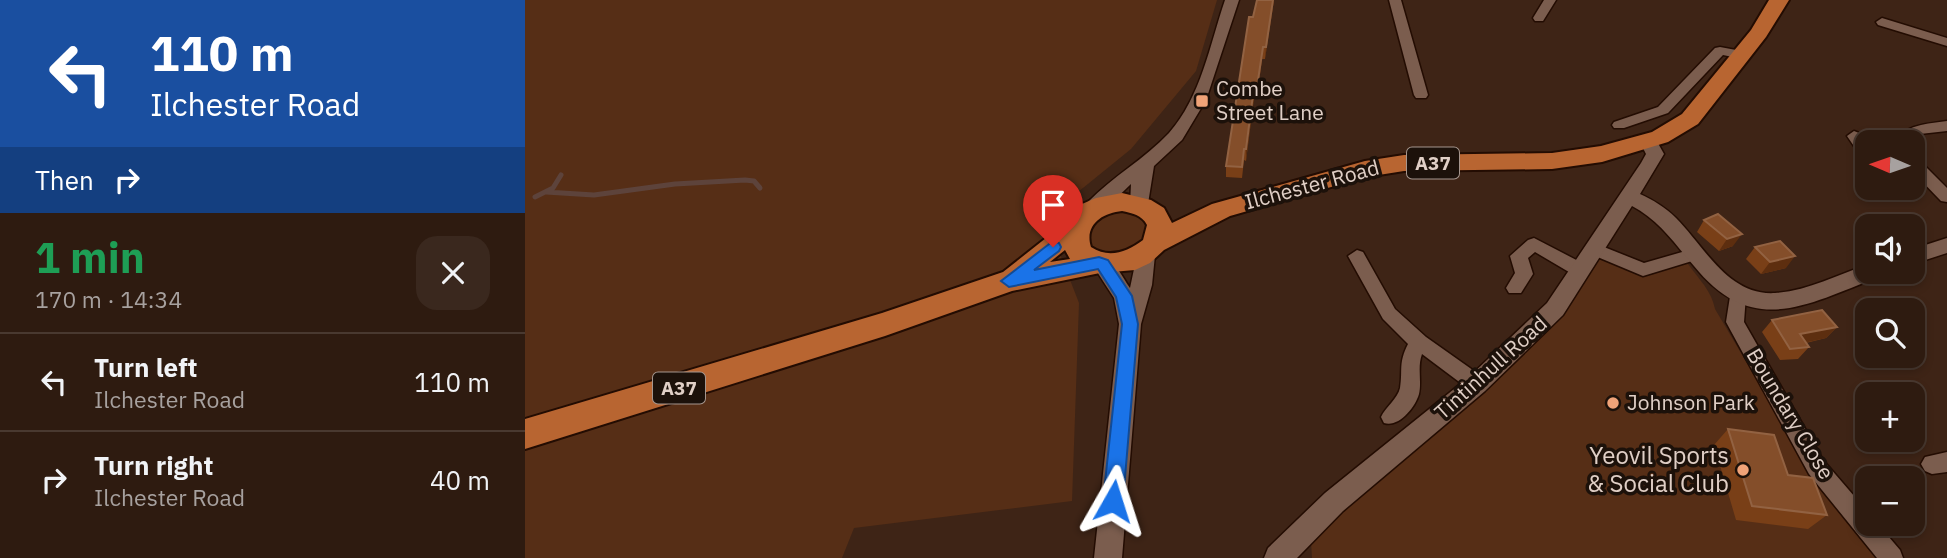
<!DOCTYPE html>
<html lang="en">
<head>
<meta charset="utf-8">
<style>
	body { margin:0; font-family:"IBM Plex Sans",sans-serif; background:#3a281e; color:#f1f3f6; height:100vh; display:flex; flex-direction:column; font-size:26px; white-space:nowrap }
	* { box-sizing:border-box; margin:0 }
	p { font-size:23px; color:#a7a19f }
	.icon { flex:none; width:38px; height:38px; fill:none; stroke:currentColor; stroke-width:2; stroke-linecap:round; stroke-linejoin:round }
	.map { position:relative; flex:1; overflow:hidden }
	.sheet { display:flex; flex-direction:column; background:#2e1b10; width:525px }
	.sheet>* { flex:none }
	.top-card { background:#1a4fa0; color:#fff; overflow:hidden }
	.needle { width:46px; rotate:272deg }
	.buttons { position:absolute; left:1330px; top:130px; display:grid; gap:14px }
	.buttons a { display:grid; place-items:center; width:70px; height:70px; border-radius:14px; background:#2e1b10; box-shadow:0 4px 10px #0003,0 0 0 2px #493930; font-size:35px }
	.pin { position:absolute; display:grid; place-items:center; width:60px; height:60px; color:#fff; margin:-72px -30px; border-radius:50% 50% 50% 0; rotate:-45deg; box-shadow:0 0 7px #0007 }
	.pin .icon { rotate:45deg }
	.me { position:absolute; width:77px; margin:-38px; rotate:6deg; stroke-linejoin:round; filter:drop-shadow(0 0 5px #0008) }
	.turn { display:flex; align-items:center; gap:24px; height:147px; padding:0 35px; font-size:32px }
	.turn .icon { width:91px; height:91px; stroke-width:2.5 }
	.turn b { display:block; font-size:49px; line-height:60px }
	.then { display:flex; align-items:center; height:66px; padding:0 35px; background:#0003; gap:14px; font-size:26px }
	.round { display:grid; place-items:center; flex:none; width:74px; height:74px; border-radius:21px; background:#3a281e }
	.overview { display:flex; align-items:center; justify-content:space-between; height:119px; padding:0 35px }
	h1 { font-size:42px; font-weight:800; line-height:52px; color:#1e9e55 }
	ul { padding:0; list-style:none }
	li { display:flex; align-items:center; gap:21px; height:98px; padding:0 35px; border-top:2px solid #493930 }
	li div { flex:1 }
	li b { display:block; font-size:26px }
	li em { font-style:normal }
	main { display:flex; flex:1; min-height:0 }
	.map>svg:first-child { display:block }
</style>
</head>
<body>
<main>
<section class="sheet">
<div class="top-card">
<div class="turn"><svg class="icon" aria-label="left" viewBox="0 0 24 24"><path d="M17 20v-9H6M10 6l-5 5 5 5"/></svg><div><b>110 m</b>Ilchester Road</div></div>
<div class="then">Then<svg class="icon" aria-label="right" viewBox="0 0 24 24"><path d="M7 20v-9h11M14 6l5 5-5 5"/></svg></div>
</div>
<div class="overview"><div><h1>1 min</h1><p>170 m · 14:34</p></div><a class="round"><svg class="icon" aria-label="close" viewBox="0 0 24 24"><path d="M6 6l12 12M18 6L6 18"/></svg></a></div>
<ul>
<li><svg class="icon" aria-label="left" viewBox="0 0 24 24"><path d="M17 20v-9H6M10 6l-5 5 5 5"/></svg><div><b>Turn left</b><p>Ilchester Road</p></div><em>110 m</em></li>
<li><svg class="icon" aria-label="right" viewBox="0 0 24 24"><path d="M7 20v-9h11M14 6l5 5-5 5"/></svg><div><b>Turn right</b><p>Ilchester Road</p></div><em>40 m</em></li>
</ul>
</section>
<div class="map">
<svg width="1422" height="558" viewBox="0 0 1422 558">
	<rect width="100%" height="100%" fill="#3e2416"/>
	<!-- green -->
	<path fill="#562e16" d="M0 0H692L671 71 606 149 521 218 554 303 547 501 329 528 317 558H0Z
		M605 209 624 222V237L594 256 568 251 558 233 570 215Z
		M1069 249 1118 270 1159 258C1170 276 1186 288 1190 309L1256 421 1359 558H787L785 525 952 384Z"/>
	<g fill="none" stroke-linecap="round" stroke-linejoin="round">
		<!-- stream -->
		<path stroke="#5d433b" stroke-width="5" d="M21 192 69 195 150 184 220 180 229 181 235 188
			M10 197 28 188 36 175"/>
		<!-- minor casing -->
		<g stroke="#230c02" stroke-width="3">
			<path id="minor" d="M864 0H876L903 95 901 98H891L889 95Z
				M1019 0H1031L1018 21H1010L1008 18Z
				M1357 18 1422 38V46L1353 25 1351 22Z
				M1195 47 1222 52 1224 55 1217 59 1198 55 1143 113 1099 128H1089L1087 125 1089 122 1133 107 1190 48Z
				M1422 121V131L1395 134 1384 142H1369C1381 124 1402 124 1422 121Z
				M1329 131 1334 133 1342 144V160L1337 158 1322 136Z
				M1388 158 1393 159 1422 188V202L1416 201 1388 172Z
				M1009 238 1061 265 1064 270 1061 275H1049L1010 252 1003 258 1008 274 996 293H984L981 288 990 273 985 256 1003 240Z
				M1069 243 1119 263 1171 248 1180 254 1177 258 1118 276 1063 253 1061 249Z
				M832 250 838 252 870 309 901 337 959 378 962 384 959 390 952 392 945 390 897 354C892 368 897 381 894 394 890 408 873 428 859 423L856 417C860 408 873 398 875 388 878 369 873 364 883 344L858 319 823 256Z
				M1212 288 1218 290 1221 295 1219 322 1298 460 1342 511V523H1352L1375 550 1378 558H1352L1284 474 1201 322 1206 290Z
				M1422 452V472L1407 474 1400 471 1396 464 1400 457Z"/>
		</g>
		<!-- tertiary casing -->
		<g stroke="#230c02" stroke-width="3">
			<path id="tertiary" d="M700 0H714L681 100 657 140 629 166 622 210H608L605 205 606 184 577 212H563L560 207 563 202C588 176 620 159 644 133 676 97 685 44 700 0Z
				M1124 136 1130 138 1139 154 1115 194C1128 200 1140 207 1151 218 1179 246 1203 296 1250 293 1282 291 1312 275 1342 265V271H1357L1354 277C1282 304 1228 339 1169 266 1150 244 1134 220 1107 206L1038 315 960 391 818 511 772 558H739L743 548 800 493 944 377 1022 303 1116 163 1121 154 1115 142Z
				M1422 238V253L1388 264V249Z
				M620 247 627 250 630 255 627 285 616 324 597 558H569L594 324 589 298 567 264 570 259C587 253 596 275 605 288L613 250Z"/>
		</g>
		<!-- trunk casing -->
		<g stroke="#230c02" stroke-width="4">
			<path id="trunk" d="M1244 0H1264L1241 37 1173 124 1143 142 1077 162 1027 169 879 171 841 177 705 216 639 250 625 263 610 270 575 273 487 291 360 336 0 449V419L357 313 478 272 545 219 557 204 571 198 597 193 626 200 639 208 647 223 687 204 840 161 879 155 1027 153 1076 146 1127 132 1157 114 1226 30ZM597 211C607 213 617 215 622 225L618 240C602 252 584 259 566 247 559 225 577 213 597 211ZM540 250 545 259 525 262Z"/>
		</g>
		<!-- minor -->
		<use href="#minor" fill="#7b5d4e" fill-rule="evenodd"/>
		<!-- tertiary -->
		<use href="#tertiary" fill="#7b5d4e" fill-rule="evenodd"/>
		<!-- trunk -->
		<use href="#trunk" fill="#b86531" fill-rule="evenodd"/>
	</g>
	<!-- wall -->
	<path fill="#793f17" d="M749 0 740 59H737L732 98H729L721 161 719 160 717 178 701 177V166L728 17Z
		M1193 214 1208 246 1194 251 1172 232 1179 220Z
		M1230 247 1261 268 1236 274 1221 259Z
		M1247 320 1312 327 1301 338 1281 343 1284 347 1273 359 1255 360 1237 332Z
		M1203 429 1263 475 1302 515 1283 529 1211 520 1189 445Z"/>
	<!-- shaded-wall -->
	<path fill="#5d2e0f" d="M748 0H749L740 59 741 47Z
		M738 47 737 59 732 98V87Z
		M729 87V98L721 161V149Z
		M1217 234 1208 246 1194 251 1202 239Z
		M1270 256 1261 268 1236 274 1245 262Z
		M1312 327 1301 338 1265 346 1275 334Z"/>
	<!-- building -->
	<path fill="#844e2a" stroke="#926242" stroke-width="2" d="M732 0H748L741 47H738L732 87H729L721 149H719L717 167 701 166 724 17H728Z
		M1193 214 1217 234 1202 239 1179 220Z
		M1255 241 1270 256 1245 262 1230 247Z
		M1297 310 1312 327 1275 334 1284 347 1265 349 1247 320Z
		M1203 429 1249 435 1263 475 1288 478 1302 515 1227 506Z"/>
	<!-- route -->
	<path fill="#1a73e8" stroke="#114b97" stroke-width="2" d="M528 241 534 243 536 247 534 251 509 270 574 257 583 260 607 296 613 324 598 501 595 508 588 511 581 508 578 501 597 324 591 297 573 269 484 287 476 281Z"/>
	<!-- markers -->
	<g fill="#f0a378" stroke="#1c110a" stroke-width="2.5">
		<rect x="670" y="94" width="14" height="14" rx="3.5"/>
		<circle cx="1088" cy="403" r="7"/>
		<circle cx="1218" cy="470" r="7"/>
	</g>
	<g text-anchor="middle" stroke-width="7" stroke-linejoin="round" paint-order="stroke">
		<!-- shield labels -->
		<g fill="#1c110a" stroke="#a5968e" stroke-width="2">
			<rect x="882" y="147.5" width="52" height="31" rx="5"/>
			<rect x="128" y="372.5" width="52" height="31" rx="5"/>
		</g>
		<g font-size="19" font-weight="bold" fill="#e0cfc6">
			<text x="908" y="170">A37</text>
			<text x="154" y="395">A37</text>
		</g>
		<!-- poi labels -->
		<g font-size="21" fill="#e0cfc6" stroke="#1c110a" text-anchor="start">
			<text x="691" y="96">Combe<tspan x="691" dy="24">Street Lane</tspan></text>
			<text x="1102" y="410">Johnson Park</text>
		</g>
		<!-- street labels -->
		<g font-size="21" fill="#e0cfc6" stroke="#1c110a">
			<text transform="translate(787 185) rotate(-15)" y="7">Ilchester Road</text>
			<text transform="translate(966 368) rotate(-42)" y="7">Tintinhull Road</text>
			<text transform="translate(1265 414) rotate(59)" y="7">Boundary Close</text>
		</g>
		<!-- near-poi labels -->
		<g font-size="24" fill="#e0cfc6" stroke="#1c110a" text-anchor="end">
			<text x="1204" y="464">Yeovil Sports<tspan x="1204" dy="28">&amp; Social Club</tspan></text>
		</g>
	</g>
</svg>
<div class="buttons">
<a><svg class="needle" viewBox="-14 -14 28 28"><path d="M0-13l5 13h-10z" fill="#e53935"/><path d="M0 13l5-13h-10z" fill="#a7a19f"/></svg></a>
<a><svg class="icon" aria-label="sound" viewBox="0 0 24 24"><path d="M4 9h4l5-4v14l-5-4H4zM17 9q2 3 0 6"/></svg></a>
<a><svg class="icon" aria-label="search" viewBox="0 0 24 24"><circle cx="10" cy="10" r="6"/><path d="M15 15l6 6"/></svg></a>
<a>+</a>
<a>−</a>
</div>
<div class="pin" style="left:528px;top:247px;background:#d93025"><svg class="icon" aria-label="arrive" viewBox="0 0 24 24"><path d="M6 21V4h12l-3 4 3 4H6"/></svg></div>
<svg class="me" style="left:588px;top:501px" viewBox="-20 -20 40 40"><path d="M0-17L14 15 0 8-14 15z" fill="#1a73e8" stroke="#fff" stroke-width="4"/></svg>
</div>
</main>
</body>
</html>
